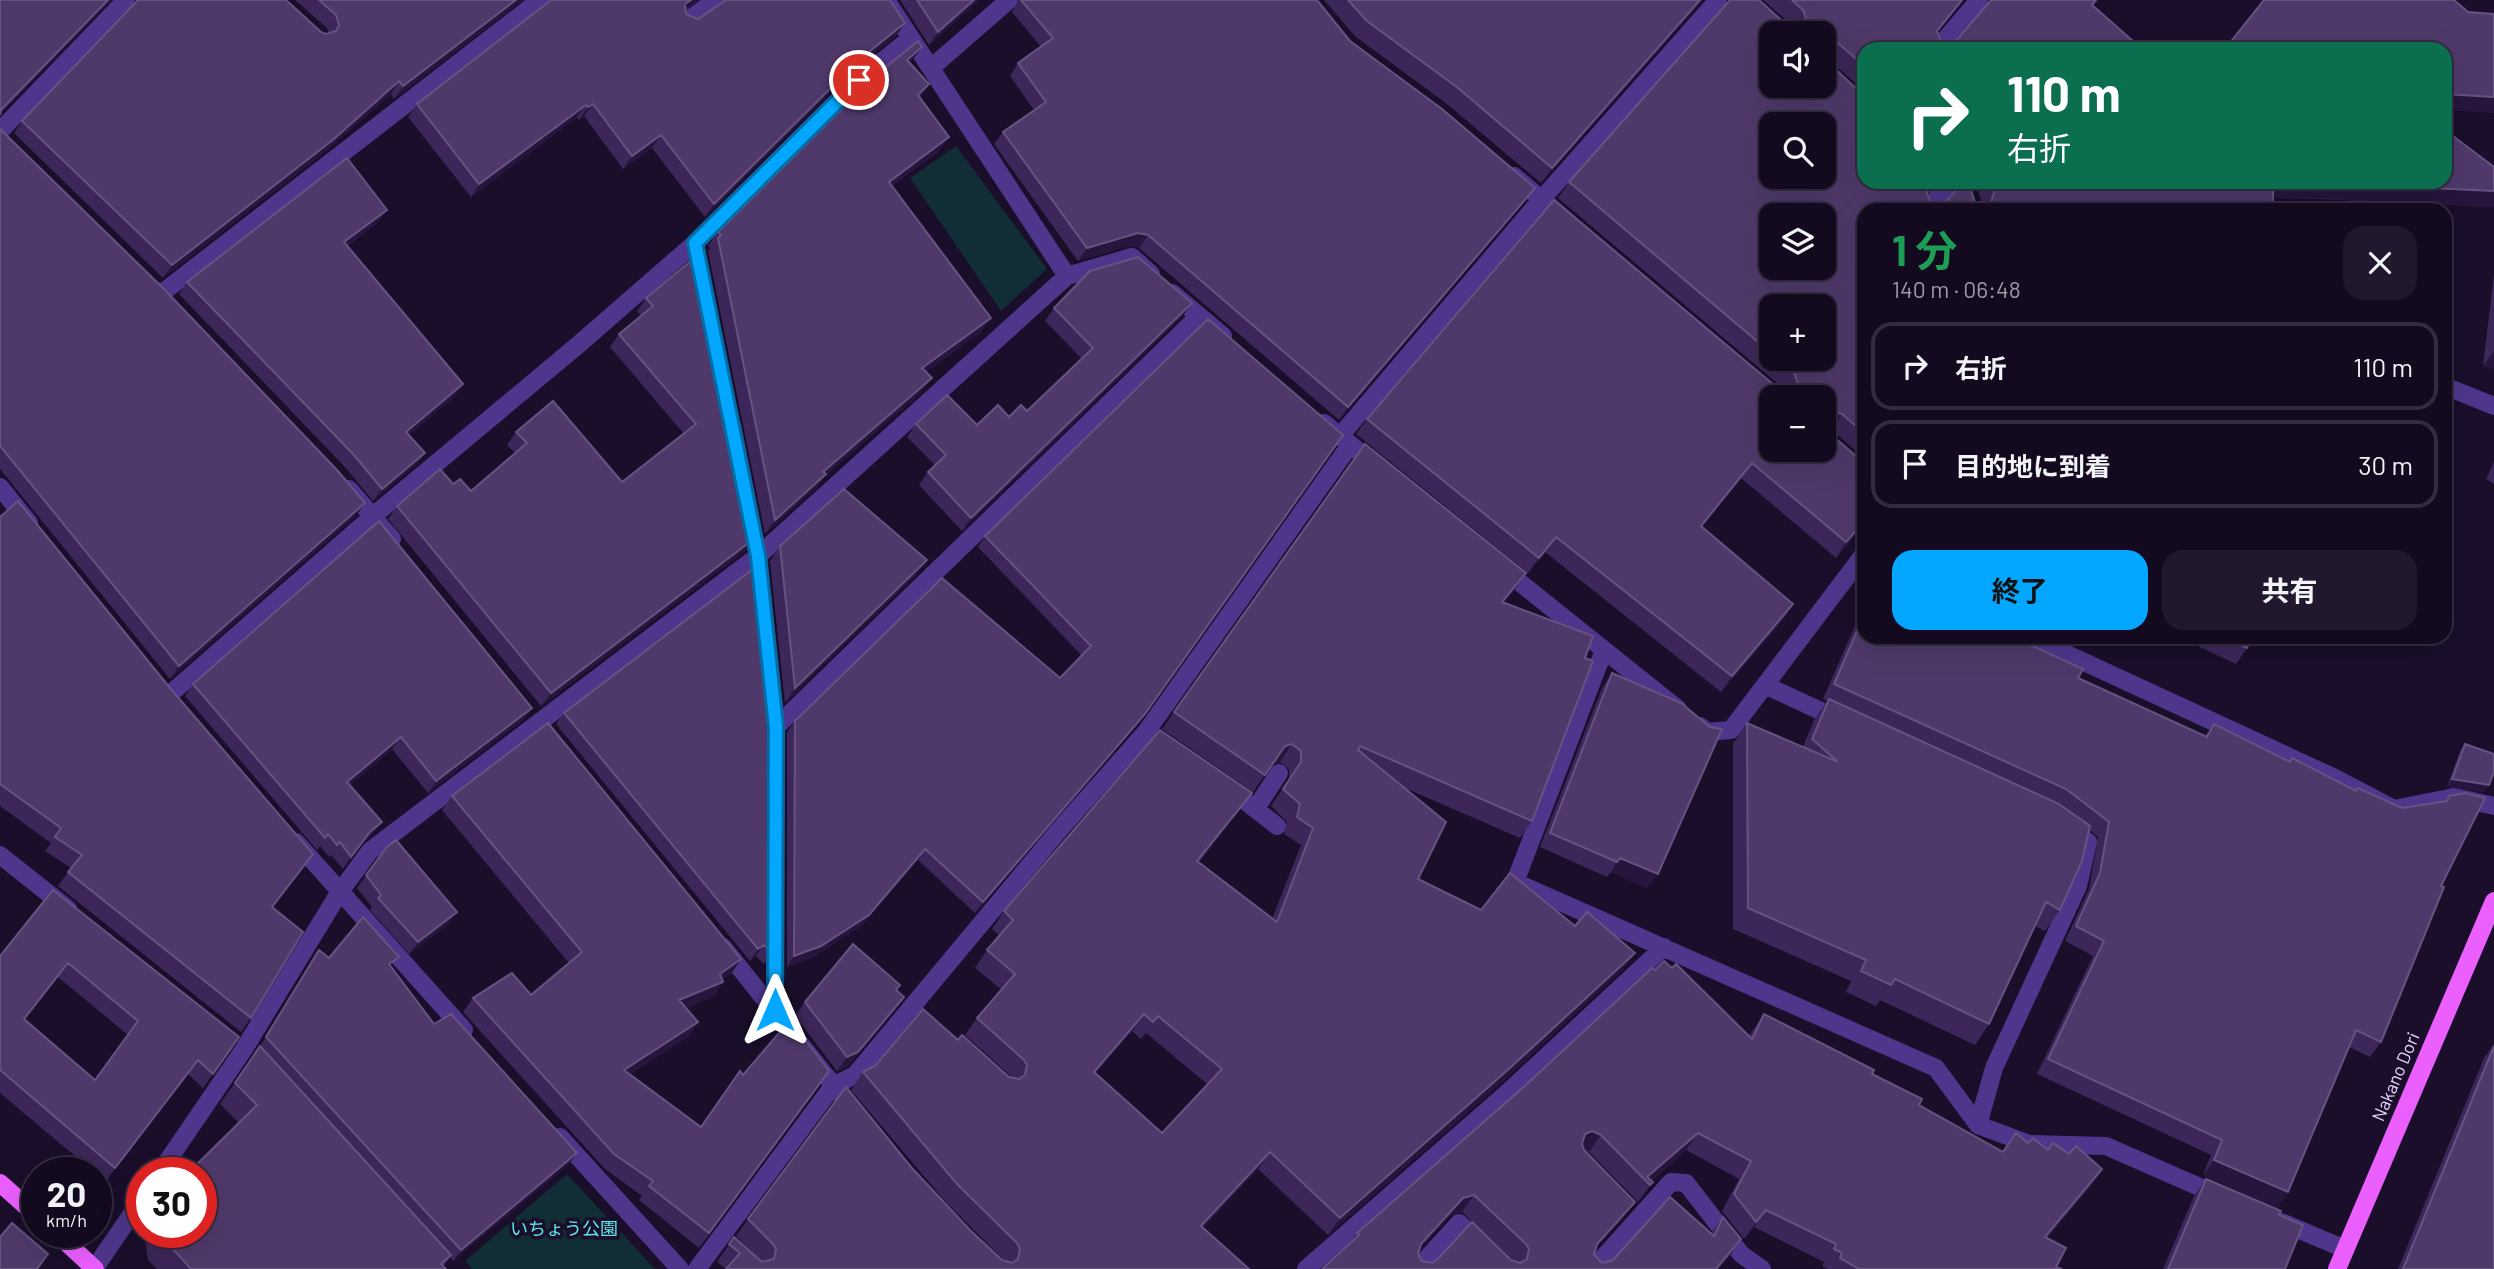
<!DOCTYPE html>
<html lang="ja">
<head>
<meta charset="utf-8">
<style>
	body { margin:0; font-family:Barlow,"Noto Sans JP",sans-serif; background:#21182d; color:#f1f3f6; height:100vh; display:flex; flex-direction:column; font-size:26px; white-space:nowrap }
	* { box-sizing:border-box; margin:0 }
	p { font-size:23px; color:#9d9aa5 }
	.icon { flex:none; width:38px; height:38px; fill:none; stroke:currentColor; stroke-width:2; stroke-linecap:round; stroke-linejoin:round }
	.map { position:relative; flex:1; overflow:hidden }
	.panel { position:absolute; left:1857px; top:203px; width:595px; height:441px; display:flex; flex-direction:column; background:#140a20; border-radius:21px; box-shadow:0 7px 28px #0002,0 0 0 2px #332b3e }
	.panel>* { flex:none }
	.guide { position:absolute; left:1857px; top:42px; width:595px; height:147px; border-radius:21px; box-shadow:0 7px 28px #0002,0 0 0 2px #332b3e; background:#0b6e4f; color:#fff; overflow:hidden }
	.fabs { position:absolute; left:1759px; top:21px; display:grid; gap:14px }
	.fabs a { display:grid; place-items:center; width:77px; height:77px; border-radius:14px; background:#140a20; box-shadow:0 7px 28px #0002,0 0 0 2px #332b3e; font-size:35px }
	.speed { position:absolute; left:21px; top:1157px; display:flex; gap:14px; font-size:35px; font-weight:700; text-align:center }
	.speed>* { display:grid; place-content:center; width:91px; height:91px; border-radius:50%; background:#140a20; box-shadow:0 7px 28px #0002,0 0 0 2px #332b3e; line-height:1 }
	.speed small { font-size:18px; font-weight:400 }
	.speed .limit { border:10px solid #d22; background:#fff; color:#111 }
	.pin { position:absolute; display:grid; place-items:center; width:60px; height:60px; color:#fff; margin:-30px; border:4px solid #fff; border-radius:50%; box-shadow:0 2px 7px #0007 }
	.me { position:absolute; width:77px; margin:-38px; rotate:0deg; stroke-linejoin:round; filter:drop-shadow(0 0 5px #0008) }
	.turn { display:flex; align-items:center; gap:24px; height:147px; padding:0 35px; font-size:32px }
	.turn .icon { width:91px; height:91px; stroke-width:2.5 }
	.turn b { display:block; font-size:49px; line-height:60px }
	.round { display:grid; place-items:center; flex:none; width:74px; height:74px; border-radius:21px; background:#21182d }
	.summary { display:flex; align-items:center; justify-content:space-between; height:119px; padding:0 35px }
	h1 { font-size:42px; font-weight:700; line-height:52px; color:#1e9e55 }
	.button { display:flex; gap:14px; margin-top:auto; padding:14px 35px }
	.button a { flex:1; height:80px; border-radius:21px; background:#04a7ff; color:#111; font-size:28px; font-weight:700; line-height:80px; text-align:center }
	.button a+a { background:#21182d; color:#f1f3f6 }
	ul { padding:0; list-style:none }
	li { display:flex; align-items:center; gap:21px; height:88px; margin:0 14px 10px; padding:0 21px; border:4px solid #332b3e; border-radius:21px }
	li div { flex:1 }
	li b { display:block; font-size:26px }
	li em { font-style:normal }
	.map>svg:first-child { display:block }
</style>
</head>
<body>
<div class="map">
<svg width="2494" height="1269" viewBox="0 0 2494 1269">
	<rect width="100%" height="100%" fill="#1a0e2a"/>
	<!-- green -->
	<path fill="#112d35" d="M956 146 1047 269 1001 311 910 178Z
		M567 1174 655 1269H472L465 1261Z"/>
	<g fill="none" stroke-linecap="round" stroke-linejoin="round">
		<!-- minor -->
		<path stroke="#4f368c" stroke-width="18" d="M886 0 1067 276
			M687 21 716 0
			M1937 49 1979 0
			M931 68 1009 0
			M0 131 126 0
			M1514 176 1567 221
			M1927 210 1950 182
			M162 293 540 0
			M1172 293 1223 336
			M2445 391 2452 389 2494 406
			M1324 423 1378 467
			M732 425 758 556 776 727 775 1009
			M1340 436 1541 200 1718 0
			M0 487 29 523
			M349 489 392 539
			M1503 569 1678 709
			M2030 637 2335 778 2394 809 2454 797 2494 806
			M1604 650 1515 882 1936 1068 1978 1125 2029 1144 2106 1146 2220 1196
			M1765 685 1840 720
			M169 695 373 516 578 345 695 243 859 80 911 38
			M1700 726 1707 732 1731 730 1864 554
			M776 727 1199 316
			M1227 787 1277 826
			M1256 808 1279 773
			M296 842 464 1030
			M0 855 68 909
			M723 947 854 1111
			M1978 1125 1994 1068 2078 886 2088 842 2067 828
			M560 1137 680 1269
			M160 1172 244 1049 339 893 370 851 758 556 1067 276 1132 257 1151 274
			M2281 1222 2345 1249
			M94 1269 142 1199
			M697 1269 833 1086 855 1075 1060 829 1146 732 1350 445
			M1306 1269 1507 1093 1664 947
			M1417 1269 1459 1223 1506 1269
			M1593 1269 1671 1182 1686 1183 1741 1254 1762 1269"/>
		<!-- major -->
		<path stroke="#eb5fff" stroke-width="18" d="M0 1183 37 1216
			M55 1232 95 1269
			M2337 1269 2494 901"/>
	</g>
	<!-- wall -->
	<path fill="#3d2659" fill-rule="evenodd" d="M137 0H286L321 32 326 34H329L327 28 295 0H523L394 99 391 94 325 152 163 278 14 133 22 121 137 2Z
		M550 0H699L686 10V14L698 19 896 36 851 72 705 217 652 148 623 169 584 116 579 120 577 117 471 197 408 117 417 104Z
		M900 0H979L929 45Z
		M1019 0H1317L1350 41 1526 200 1339 420 1139 248 1129 246 1078 261 994 144 1003 132 1034 110 1010 76 1018 63 1041 47 1012 12Z
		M1324 0H1703L1541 183 1447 104 1356 37Z
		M1728 0H1759L1788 26 1793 29 1792 25 1763 0H1964L1937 32 1941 42 1946 45 1956 41 1990 1V0H2098L2093 6 2142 49H1864V91L1827 58 1826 59 1864 182H1936L1927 194 1931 204 1937 206 1975 203 1982 205 1976 182H2445L2494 167V207L2273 197 1864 210V458L1831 429 1827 428 1864 525 1836 558 1741 478 1702 527 1793 604 1783 620 1721 692 1545 552 1528 573 1356 434 1367 419 1780 390 1784 391 1783 388 1558 198 1569 182 1728 3ZM1771 306 1824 359H1771Z
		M912 61 910 63 929 84 920 98 939 151 892 186 981 332 926 372 922 392 824 477 816 488 765 534 708 251 711 248 708 246 718 232Z
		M0 129 356 516 170 679 0 469Z
		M378 222 347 246 455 396 409 435 425 453 416 465 373 501 345 467 179 294 187 282Z
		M698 255 755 538 745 551 541 706 388 519 397 506 453 484 471 491 515 453 507 445 516 432 622 482 684 434 610 347 619 334 641 316 637 311 646 298Z
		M2494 274V369L2483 366Z
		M1054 308 1183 316 962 531 919 485 928 472 935 465 907 437 916 424 977 425 1027 411 1082 359 1045 321Z
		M1208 319 1137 725 975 913 918 860 861 926 813 957 787 967V732L795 721 1060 678 1082 656 978 547 985 536Z
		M1365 444 1526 573 1504 603 1585 658 1532 821 1520 838 1405 788 1418 879 1481 910 1575 926 1635 953 1622 970 1499 1085 1328 1235 1258 1169 1203 1228 1249 1269H726L717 1262 734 1237 762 1262 736 1236 748 1219 911 1167 970 1230 1002 1260 1005 1261 945 1201 851 1090 863 1072 958 1040 1009 1077H1012L965 1035 977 1018 1002 990 975 968 987 950 1000 936 992 929 1004 911 1239 810 1199 862 1272 919 1301 845 1284 834 1287 822 1271 806 1289 779V769L1280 762 1273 763 1253 792 1162 729ZM1132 1031 1141 1039 1146 1033 1207 1084 1162 1133 1095 1073Z
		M2494 462V484L2486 479Z
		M0 517 170 688 313 854 273 907 251 1018 241 1032 58 886 71 868 45 851 51 843 0 806Z
		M780 546 917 574 785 703 770 561Z
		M1864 605V637L2078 678 2205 736 2214 724 2290 762 2356 790 2402 808 2445 801 2449 796 2441 886 2381 1042 2370 1057 2349 1047 2288 1192 2277 1208 2203 1175 2211 1155 2037 1074 2093 956 2065 941 2089 889 2098 837 2089 830 2060 910 2045 931 2035 926 1989 1024 1975 1045 1880 1000 1876 1006 1846 992 1851 981 1733 929V744L1747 723 1803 747 1814 720 1827 701 1823 699Z
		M2178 637H2252L2247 648 2236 664Z
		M1612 673 1648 888 1611 872 1607 877 1540 847 1602 688Z
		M193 684 532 708 523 720 428 793 392 749 350 785 382 822 373 834 361 844 343 869 331 855 329 857 320 846 317 850 185 696Z
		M564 713 772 952 764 964 756 956 750 961 556 724Z
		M2465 744 2489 785 2484 792 2447 787 2460 751Z
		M452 796 741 959 731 974 722 980 723 982 713 997 686 1008 698 1022 688 1037 630 1074 701 1127 743 1075 829 1071 699 1248 639 1200 642 1196 604 1168 463 1012 473 998 531 995 569 963 442 810Z
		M387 847 457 912 448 924 409 954 370 910 372 907 357 888Z
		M53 890 239 1037 203 1088 188 1074 105 1182 96 1175V1172H94L0 1093V956ZM58 977 128 1035 95 1080 25 1019Z
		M319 950 329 958 392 967 434 1024 577 1153 569 1164 453 1261 450 1257 444 1266 446 1269H157L148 1260 144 1232H201L239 1123 220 1104 259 1048Z
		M897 990 894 1011 848 1066 837 1071 795 1016 805 1002Z
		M1764 1014 1872 1074 1919 1105 2003 1152 2028 1143 2048 1150 2069 1154 2102 1169 2090 1187 2047 1238 2056 1267 2062 1269H1827L1822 1266 1824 1262 1754 1227 1744 1239 1722 1211 1739 1179 1686 1150 1651 1181 1653 1182 1638 1202 1589 1152 1585 1151 1622 1219 1595 1249 1594 1255 1602 1263 1711 1233 1723 1217 1729 1257 1718 1269H1322L1348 1245 1357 1233 1749 1036ZM1462 1212 1514 1261 1432 1263 1422 1261 1418 1254 1419 1250 1451 1215Z
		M2494 1044V1269H2398L2484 1058Z
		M2206 1179 2279 1215 2285 1269H2163L2194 1196Z"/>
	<!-- shaded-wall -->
	<path fill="#27153e" d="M108 0H112L0 115V111Z
		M516 0H523L394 99 403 86Z
		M691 0H699L676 17 685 4Z
		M974 0H979L929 45 938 32Z
		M1700 0H1703L1541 183 1552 168Z
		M1962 0H1964L1926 46 1937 31Z
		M905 23 896 36 851 72 705 217 714 204 860 59Z
		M1838 43 1827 58 1824 59V50L1826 46Z
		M922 47 912 61 897 74 907 60Z
		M399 81 391 94 325 152 163 278 172 265Z
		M929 84 920 98 918 95Z
		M2445 94 2494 97V113L2445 110Z
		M593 104 584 116 579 120 588 107Z
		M586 105 577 117 471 197 479 184Z
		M661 135 652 148 623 169 632 156Z
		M949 137 939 151 879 196 889 182Z
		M2274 182H2304L2494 191V207L2264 196Z
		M1535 188 1526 200 1339 420 1348 407Z
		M387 210 378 222 335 254 344 242Z
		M1138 233 1148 235 1139 248 1129 246 1078 261 1087 248Z
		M1192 303 1183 316 962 531 971 518Z
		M991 318 981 332 913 382 922 368Z
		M2494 351V369L2483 366Z
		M932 378 922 392 824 477 816 488 765 534 775 520 823 472Z
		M463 384 455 396 398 444 406 432Z
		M1832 412 1842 414 1831 429 1824 428V420Z
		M1343 435 1137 725 975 913 983 902Z
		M425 453 416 465 373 501 382 489Z
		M1752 463 1741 478 1690 542 1701 526Z
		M365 503 356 516 170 679 179 666Z
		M1864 522V525L1836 558 1846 542Z
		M1556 537 1545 552 1528 573 1539 558Z
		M755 538 745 551 541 706 551 693Z
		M927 560 917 574 785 703 795 688Z
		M1526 573 1514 591 1490 619 1502 602Z
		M1793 604 1783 620 1721 692 1732 676Z
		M532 708 523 720 428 793 436 781Z
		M401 737 392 749 339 794 347 782Z
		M1292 744 1280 762 1273 763 1253 792 1285 746Z
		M2452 779 2489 785 2484 792 2447 787Z
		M1252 793 1239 810 1185 878 1197 861Z
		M382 822 373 834 361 844 343 869 370 832Z
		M925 849 918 860 861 926 813 957 787 967 794 956Z
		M1620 858 1658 874 1648 888 1611 872Z
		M457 912 448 924 409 954 418 942Z
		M764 945 756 956 750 961 758 949Z
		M1635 953 1622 970 1499 1085 1328 1235 1340 1218Z
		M741 959 731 974 713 986 723 982 713 997 669 1014 679 1000Z
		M68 963 58 977 14 1033 24 1019Z
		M904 997 894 1011 848 1066 837 1071 847 1057Z
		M1144 1014 1132 1031 1082 1089 1094 1072Z
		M698 1022 688 1037 614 1084 624 1070Z
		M198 1060 188 1074 105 1182 115 1168Z
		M1592 1131 1601 1135 1589 1152 1580 1149 1585 1134Z
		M1698 1133 1686 1150 1648 1183 1647 1177Z
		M1270 1152 1258 1169 1189 1243 1201 1226Z
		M577 1153 569 1164 453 1261 461 1250Z
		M2214 1160 2288 1192 2277 1208 2203 1175Z
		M2102 1169 2090 1187 2033 1254 2045 1237Z
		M1474 1195 1462 1212 1451 1215 1409 1261 1421 1244 1463 1198Z
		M1635 1202 1622 1219 1585 1261 1597 1244Z
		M1766 1210 1754 1227 1744 1239 1756 1222Z
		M1741 1239 1729 1257 1718 1269H1716Z"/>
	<!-- building -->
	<path fill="#4f396a" stroke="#675282" stroke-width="2" fill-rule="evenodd" d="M0 0H108L1 110 0 115Z
		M138 0H286L321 32 326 34 336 31 339 25 336 15 319 0H516L403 86 399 81 334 139 172 265 22 121Z
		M551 0H691L685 4 686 14 698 19 726 0H890L905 23 860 59 714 204 661 135 632 156 593 104 588 107 586 105 479 184 417 104Z
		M917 0H974L938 32Z
		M1021 0H1317L1350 41 1442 109 1535 188 1348 407 1148 235 1138 233 1087 248 1003 132 1046 102 1018 63 1053 38Z
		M1348 0H1700L1552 168 1458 88 1367 21Z
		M1730 0H1759L1788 26 1793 29 1803 26 1806 19 1803 10 1792 0H1962L1937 31 1941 42 1946 45 1956 41 1991 0H2096L2092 5 2142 49H1864V66L1838 43 1826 46 1824 52 1827 61 1864 96V182H1935L1927 193 1931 204 1937 206 1946 202 1963 182H1969L1975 203 1985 206 1991 202 1994 192 1991 182H2274L2272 210H1864V433L1842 414 1832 412 1824 420 1827 431 1864 463V522L1846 542 1752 463 1701 526 1793 604 1732 676 1556 537 1539 558 1367 419 1554 200 1780 390 1790 392 1798 384 1794 373 1778 359H1824V306H1771V353L1569 182ZM1771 33H1824V86H1771ZM1771 124H1824V177H1771ZM1771 215H1824V268H1771ZM1771 397H1824V450H1771Z
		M2264 0H2454L2468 12 2494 14V97L2445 94V49H2225Z
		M918 41 922 47 907 60 929 84 918 95 949 137 889 182 991 318 922 368 932 378 823 472 826 474 775 520 718 238 721 235 718 232 876 75Z
		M0 129 163 288 337 470 365 503 179 666 0 446Z
		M2445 130 2494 167V191L2304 182H2445Z
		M347 158 387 210 344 242 463 384 406 432 425 453 382 489 354 455 187 282Z
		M698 255 755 538 551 693 397 506 440 469 453 484 460 479 471 491 527 443 516 432 553 401 622 482 696 424 619 334 653 306 646 298Z
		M1138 257 1192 303 971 518 928 472 946 455 916 424 947 395 977 425 998 405 1009 417 1021 405 1027 411 1093 348 1054 308 1090 271Z
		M1208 319 1343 435 1145 714 983 902 925 849 869 915 821 946 794 956 795 721 942 578 1060 678 1091 646 985 536Z
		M1365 444 1526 573 1502 602 1593 636 1585 658 1593 661 1532 821 1360 746 1358 750 1446 822 1418 879 1481 910 1510 873 1575 926 1587 912 1635 953 1511 1067 1340 1218 1270 1152 1201 1226 1249 1269H726L740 1253 729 1244 734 1237 762 1262 774 1259 776 1249 773 1244 748 1219 846 1087 911 1167 970 1230 1002 1260 1012 1263 1018 1259 1020 1249 1017 1243 957 1184 863 1072 876 1065 923 1009 958 1040 962 1035 1009 1077 1019 1079 1025 1075 1027 1065 1024 1060 977 1018 1015 974 987 950 1013 920 1004 911 1160 730 1252 793 1197 861 1277 922 1313 828 1297 817 1300 804 1283 789 1301 762V751L1292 744 1285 746 1265 775 1174 712ZM1144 1014 1153 1022 1158 1016 1222 1069 1162 1133 1094 1072Z
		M844 489 927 560 795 688 780 546Z
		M18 501 170 688 313 854 272 907 303 932 251 1018 68 872 82 855 55 837 61 828 0 784V517Z
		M379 521 532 708 436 781 401 737 347 782 382 822 370 832 351 857 340 842 337 845 328 834 325 838 193 684Z
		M757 566 772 717V952L764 945 758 949 564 713Z
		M1864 615V637H2013L2083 669 2078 678 2207 737 2214 724 2290 762 2292 758 2356 791 2358 788 2402 808 2447 801 2449 796 2465 793 2485 798 2441 886 2444 887 2381 1042 2356 1030 2288 1192 2214 1160 2222 1140 2048 1059 2104 941 2076 926 2100 873 2109 822 2066 789 1834 684Z
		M2223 637H2252L2247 648Z
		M1612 673 1681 703 1710 727 1722 729 1658 874 1620 858 1617 862 1550 833Z
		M1829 699 2059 804 2090 826 2082 861 2060 910 2046 902 1989 1024 1895 979 1891 985 1861 971 1866 960 1748 908 1747 723 1838 762 1812 739Z
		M548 723 741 959 720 974 723 982 679 1000 698 1022 624 1070 701 1127 740 1071 743 1075 790 1020 829 1071 709 1233 649 1186 653 1181 614 1154 473 998 512 973 531 995 582 952 452 796Z
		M2465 744 2494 754V772L2489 785 2452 779Z
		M396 840 457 912 418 942 378 898 381 895 366 875 387 847Z
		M53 890 239 1037 213 1074 198 1060 115 1168 0 1070V956ZM68 963 138 1021 95 1080 24 1019Z
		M363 917 399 957 389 964 434 1024 451 1014 577 1153 461 1250 266 1037 319 950 329 958Z
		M853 944 900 985 896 990 904 997 858 1052 847 1057 805 1002Z
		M1664 961 1672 968 1676 964 1752 1039 1764 1014 1874 1070 1872 1074 1922 1099 1919 1105 2003 1152 2016 1133 2028 1143 2033 1138 2048 1150 2053 1143 2069 1154 2076 1146 2102 1169 2045 1237 2066 1248 2056 1267 2062 1269H1859L1840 1258 1842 1253 1834 1249 1836 1244 1766 1210 1756 1222 1734 1194 1751 1161 1698 1133 1647 1177 1653 1182 1650 1185 1601 1135 1592 1131 1585 1134 1582 1144 1584 1150 1635 1202 1597 1244 1594 1255 1602 1263 1613 1260 1670 1197 1714 1236 1723 1217 1741 1239 1716 1269H1322L1359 1235 1357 1233 1527 1084 1652 968 1655 970ZM1474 1195 1526 1244 1529 1249 1527 1259 1520 1263 1511 1260 1472 1222 1437 1260 1432 1263 1422 1261 1418 1254 1421 1244 1463 1198Z
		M260 1046 451 1255 441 1264 446 1269H191L163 1238 162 1232H201V1172H189L257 1105 235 1083Z
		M2494 1046V1269H2403Z
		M2206 1179 2281 1211 2279 1215 2303 1225 2285 1269H2168Z
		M12 1223 48 1254 37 1269H0V1237Z"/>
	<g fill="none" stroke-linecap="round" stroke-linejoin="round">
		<!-- route casing -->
		<g stroke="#036da6" stroke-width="18">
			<path id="route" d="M775 1010 776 727 758 556 695 243 859 80"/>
		</g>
		<!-- route -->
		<use href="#route" stroke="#04a7ff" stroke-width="12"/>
	</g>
	<g text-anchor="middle" stroke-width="7" stroke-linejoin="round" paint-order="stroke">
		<!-- street labels -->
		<g font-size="18" fill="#e6d8ff" stroke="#1a0e2a">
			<text transform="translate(2396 1077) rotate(-67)" y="6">Nakano Dori</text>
		</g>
		<!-- park labels -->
		<g font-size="18" fill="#5ae9e9" stroke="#1a0e2a">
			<text x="564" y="1235">いちょう公園</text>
		</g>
	</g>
</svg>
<div class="fabs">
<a><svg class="icon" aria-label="sound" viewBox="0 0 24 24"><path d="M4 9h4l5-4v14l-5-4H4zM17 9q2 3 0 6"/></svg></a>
<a><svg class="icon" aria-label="search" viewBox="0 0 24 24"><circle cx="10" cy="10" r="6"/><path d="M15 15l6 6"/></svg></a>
<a><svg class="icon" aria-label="layers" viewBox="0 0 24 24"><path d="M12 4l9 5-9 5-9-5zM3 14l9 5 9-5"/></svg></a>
<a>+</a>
<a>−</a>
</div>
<div class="speed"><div>20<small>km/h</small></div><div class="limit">30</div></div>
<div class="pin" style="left:859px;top:80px;background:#d93025"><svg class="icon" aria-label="arrive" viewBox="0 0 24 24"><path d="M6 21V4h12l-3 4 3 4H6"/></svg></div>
<svg class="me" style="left:775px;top:1010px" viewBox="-20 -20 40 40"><path d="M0-17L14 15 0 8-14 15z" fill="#04a7ff" stroke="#fff" stroke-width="4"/></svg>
<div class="guide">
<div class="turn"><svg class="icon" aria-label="right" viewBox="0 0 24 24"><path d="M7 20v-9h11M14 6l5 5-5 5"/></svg><div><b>110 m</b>右折</div></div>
</div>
<section class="panel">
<div class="summary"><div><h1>1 分</h1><p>140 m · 06:48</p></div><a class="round"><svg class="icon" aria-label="close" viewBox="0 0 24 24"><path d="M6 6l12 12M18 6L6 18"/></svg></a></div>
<ul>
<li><svg class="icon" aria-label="right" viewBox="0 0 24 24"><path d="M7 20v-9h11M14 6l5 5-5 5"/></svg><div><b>右折</b></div><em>110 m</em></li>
<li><svg class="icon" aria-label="arrive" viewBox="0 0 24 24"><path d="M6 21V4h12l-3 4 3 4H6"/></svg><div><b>目的地に到着</b></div><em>30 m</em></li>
</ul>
<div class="button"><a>終了</a><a>共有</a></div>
</section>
</div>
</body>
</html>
